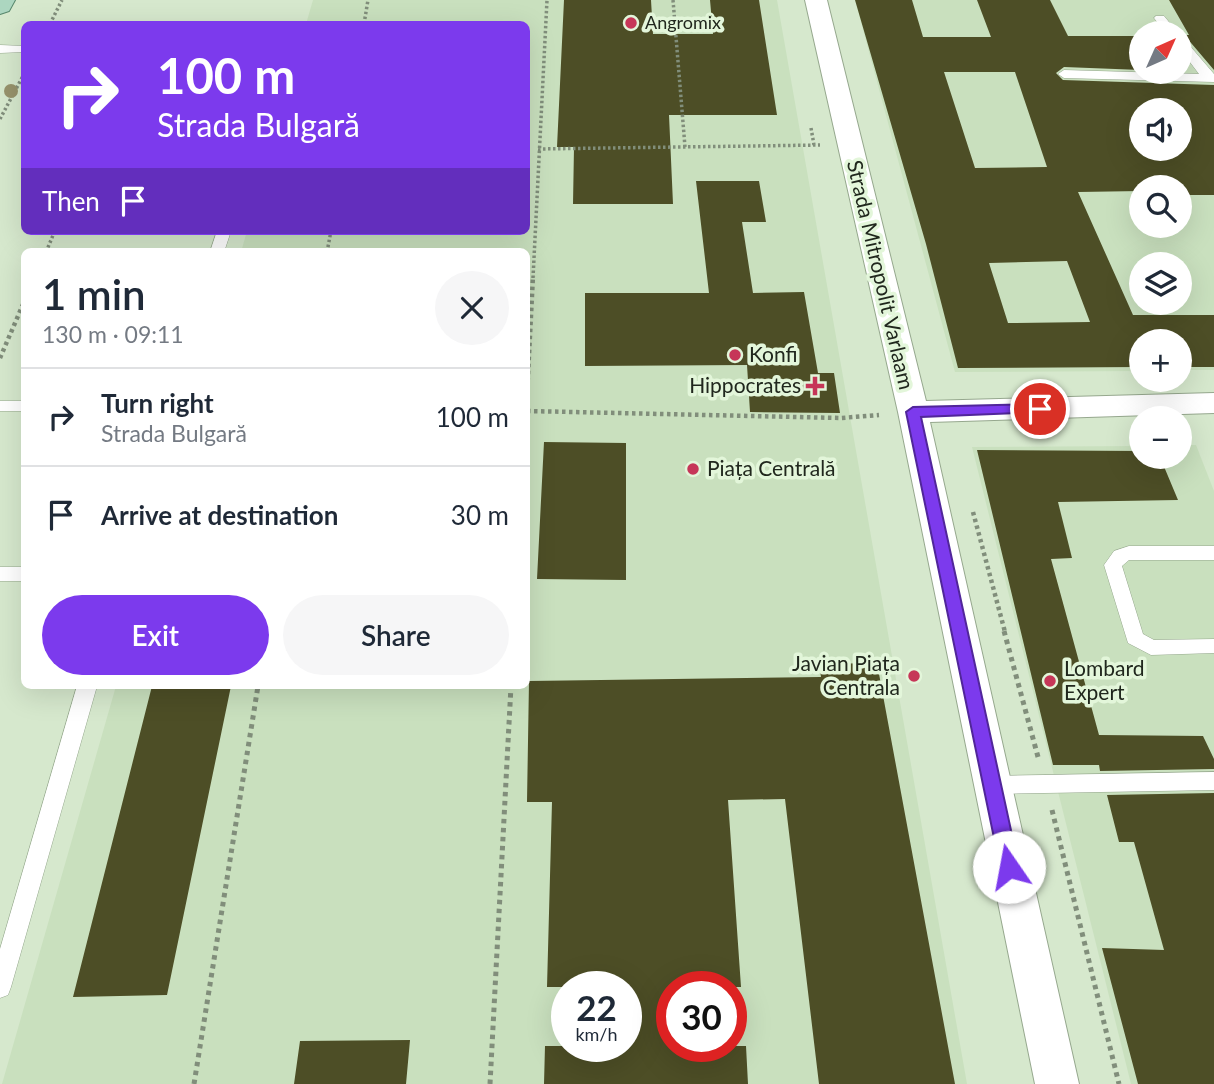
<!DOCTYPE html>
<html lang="en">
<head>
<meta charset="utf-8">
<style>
	body { margin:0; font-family:Lato,sans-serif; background:#f6f6f7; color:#1f2937; height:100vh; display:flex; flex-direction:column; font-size:26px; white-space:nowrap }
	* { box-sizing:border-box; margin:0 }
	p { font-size:23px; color:#747a83 }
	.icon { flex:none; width:38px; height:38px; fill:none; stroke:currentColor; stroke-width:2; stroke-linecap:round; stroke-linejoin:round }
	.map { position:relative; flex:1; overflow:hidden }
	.details { position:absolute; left:21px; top:248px; width:509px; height:441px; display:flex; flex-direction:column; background:#fff; border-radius:10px; box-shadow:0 7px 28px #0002 }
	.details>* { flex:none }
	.banner { position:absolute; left:21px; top:21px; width:509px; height:214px; border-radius:10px; box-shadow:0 7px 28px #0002; background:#7c3aed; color:#fff; overflow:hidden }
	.needle { width:46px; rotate:45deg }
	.tools { position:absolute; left:1129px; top:21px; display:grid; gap:14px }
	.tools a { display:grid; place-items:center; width:63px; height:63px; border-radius:50%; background:#fff; box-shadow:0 7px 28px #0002; font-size:35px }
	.speed { position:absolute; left:551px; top:971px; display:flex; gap:14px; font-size:35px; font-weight:700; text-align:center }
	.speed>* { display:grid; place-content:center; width:91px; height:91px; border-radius:50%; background:#fff; box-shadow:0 7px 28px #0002; line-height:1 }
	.speed small { font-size:18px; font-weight:400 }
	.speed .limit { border:10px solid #d22; background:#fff; color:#111 }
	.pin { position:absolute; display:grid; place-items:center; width:60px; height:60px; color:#fff; margin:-30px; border:4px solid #fff; border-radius:50%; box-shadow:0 2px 7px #0007 }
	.me { position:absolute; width:77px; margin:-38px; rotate:348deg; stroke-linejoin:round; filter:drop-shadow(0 0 5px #0008) }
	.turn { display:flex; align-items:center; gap:24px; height:147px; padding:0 21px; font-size:32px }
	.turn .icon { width:91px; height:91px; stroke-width:2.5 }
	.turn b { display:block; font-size:49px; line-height:60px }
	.then { display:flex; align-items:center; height:66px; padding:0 21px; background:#0003; gap:14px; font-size:26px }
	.round { display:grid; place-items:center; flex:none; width:74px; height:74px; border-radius:37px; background:#f6f6f7 }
	.summary { display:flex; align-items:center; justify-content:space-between; height:119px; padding:0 21px }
	h1 { font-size:42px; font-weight:600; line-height:52px }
	.button { display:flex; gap:14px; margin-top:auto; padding:14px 21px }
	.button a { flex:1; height:80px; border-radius:42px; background:#7c3aed; color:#fff; font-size:28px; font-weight:600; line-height:80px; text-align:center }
	.button a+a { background:#f6f6f7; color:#1f2937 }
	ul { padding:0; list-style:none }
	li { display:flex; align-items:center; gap:21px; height:98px; padding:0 21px; border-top:2px solid #e0e1e3 }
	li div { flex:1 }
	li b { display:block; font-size:26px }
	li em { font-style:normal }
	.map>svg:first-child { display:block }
</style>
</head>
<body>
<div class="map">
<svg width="1214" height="1084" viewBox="0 0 1214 1084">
	<rect width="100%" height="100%" fill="#d6e8cd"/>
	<!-- built -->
	<path fill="#c9e0be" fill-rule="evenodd" d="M313 0H777L967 1084H2L116 686H527V252H241L247 231H527V24H306ZM567 987H626V1046H567ZM672 987H732V1046H672Z
		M855 0H1214V370H1180V341H1141V371L955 372ZM1141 33H1180V72H1141ZM1141 110H1180V149H1141ZM1141 187H1180V226H1141ZM1141 264H1180V303H1141Z
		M1180 445H1196L1214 491V1084H1131L972 447 1141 446V457H1180Z"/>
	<!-- building -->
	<path fill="#4d4e26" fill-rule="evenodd" d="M564 0H651L653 34H713L710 0H759L777 115H669L673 204H573L574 147H557Z
		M855 0H912L923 37H991L977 0H1050L1068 36H1141V70L1064 67 1056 73 1063 80 1214 85V195H1180V187H1141V191L1078 192 1133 315H1214V367H1180V341H1141V367L958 368 926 244ZM944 72H1015L1047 167 975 168ZM1141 110H1180V149H1141ZM1067 261 1090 322 1008 323 989 263Z
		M1169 0H1214V70L1186 37 1181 35H1189Z
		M696 181H759L766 222H742L753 293 804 292 818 373H834L840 413 750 412 747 365 585 366V293H709Z
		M544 442 626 443V580L537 579Z
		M977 450 1141 451V457H1160L1178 500 1058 502 1072 558 1051 559 1099 735 1203 736 1214 759V769L1100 771 1099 765H1053Z
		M877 663 955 1084H819L785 799 728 800 741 987H672V1046H746L748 1084H544L545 1046H626V987H547L552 802H527L529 681 821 677 819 664Z
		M152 686H231L167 995 73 997Z
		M1214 793V1084H1138L1102 948 1164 950 1134 842H1119L1107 795Z
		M410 1040 406 1084H294L300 1041Z"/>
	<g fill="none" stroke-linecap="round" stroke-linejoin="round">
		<!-- service casing -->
		<g stroke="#96a88e" stroke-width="1">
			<path id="service" d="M1156 16H1164L1178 33H1166L1154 18Z
				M1180 38 1184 39 1214 74V82L1064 78 1058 74 1064 70 1199 74 1180 49Z
				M0 45 24 46V52L0 53Z
				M217 231H231L224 252H210Z
				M0 401H24V411H0Z
				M1129 546H1214V560H1129L1122 566 1143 634 1154 640 1214 639V653L1151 655 1128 643 1104 565 1114 551Z
				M0 567H24V581H0Z
				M77 686H97L11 987 8 995 0 998V949Z
				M1214 772V790L992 794 985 791 982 785 985 779 992 776Z"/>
		</g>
		<!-- minor casing -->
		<g stroke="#96a88e" stroke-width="2">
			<path id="minor" d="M805 0H827L926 401 1214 393V413L930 422 1079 1084H1035L898 412Z"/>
		</g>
		<!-- primary casing -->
		<g stroke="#57876c" stroke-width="2">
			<path id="primary" d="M0 0H15L9 11 0 14Z"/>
		</g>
		<!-- path-far2 -->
		<path stroke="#818e7b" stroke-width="3.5" stroke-dasharray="2.5 2.5" stroke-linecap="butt" d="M673 0 685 147
			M50 24 62 0
			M364 24 368 0
			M0 119 24 74
			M811 128 814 145
			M538 149 820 145
			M46 252 54 233 128 231
			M327 252 331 231
			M533 278 547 0"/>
		<!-- path-far1 -->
		<path stroke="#818e7b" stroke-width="4.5" stroke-dasharray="3.5 3.5" stroke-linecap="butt" d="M0 358 24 302
			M527 395 533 276
			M527 411 841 418 879 415
			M973 512 1005 632"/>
		<!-- path -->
		<path stroke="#818e7b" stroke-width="5" stroke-dasharray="4.5 4.5" stroke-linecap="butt" d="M1004 631 1038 757
			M1052 810 1119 1084
			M194 1084 258 686
			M490 1084 511 686"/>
		<!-- service -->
		<use href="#service" fill="#fff" fill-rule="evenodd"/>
		<!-- minor -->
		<use href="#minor" fill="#fff" fill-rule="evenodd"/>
		<!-- primary -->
		<use href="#primary" fill="#acd6c0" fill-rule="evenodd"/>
	</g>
	<!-- trees -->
	<circle fill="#96926b" cx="11" cy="91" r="7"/>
	<!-- route -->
	<path fill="#7c3aed" stroke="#51269a" stroke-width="2" d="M1040 404 1046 405 1048 409 1046 412 921 417 1019 867 1016 873 1009 875 1003 873 1000 867 906 412 913 407Z"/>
	<!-- markers -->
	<g fill="#c63658" stroke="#e3f6da" stroke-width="2.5">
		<circle cx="631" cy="23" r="7"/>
		<circle cx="735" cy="355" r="7"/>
		<path d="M811.5 375.5h7v7h7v7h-7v7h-7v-7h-7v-7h7z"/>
		<circle cx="693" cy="469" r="7"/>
		<circle cx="914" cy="676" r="7"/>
		<circle cx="1050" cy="681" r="7"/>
	</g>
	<g text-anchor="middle" stroke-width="7" stroke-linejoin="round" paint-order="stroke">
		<!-- far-poi labels -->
		<g font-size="18" fill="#20271d" stroke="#e3f6da" text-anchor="start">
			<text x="645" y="29">Angromix</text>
		</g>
		<!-- street labels -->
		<g font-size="21" fill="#20271d" stroke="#e3f6da">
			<text transform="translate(880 275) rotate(77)" y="7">Strada Mitropolit Varlaam</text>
		</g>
		<!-- poi labels -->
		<g font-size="21" fill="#20271d" stroke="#e3f6da" text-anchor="start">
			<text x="749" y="362">Konfi</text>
			<text x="801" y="393" text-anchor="end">Hippocrates</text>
			<text x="707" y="476">Piața Centrală</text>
			<text x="900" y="671" text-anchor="end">Javian Piața<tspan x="900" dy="24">Centrala</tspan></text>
			<text x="1064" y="676">Lombard<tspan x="1064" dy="24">Expert</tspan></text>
		</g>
	</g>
</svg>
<div class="tools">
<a><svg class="needle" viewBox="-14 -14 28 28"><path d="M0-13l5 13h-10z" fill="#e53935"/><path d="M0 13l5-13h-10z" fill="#747a83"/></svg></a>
<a><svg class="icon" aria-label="sound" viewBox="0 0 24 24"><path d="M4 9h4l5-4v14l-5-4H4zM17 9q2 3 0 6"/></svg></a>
<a><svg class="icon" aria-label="search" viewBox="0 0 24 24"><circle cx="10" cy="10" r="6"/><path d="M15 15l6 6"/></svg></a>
<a><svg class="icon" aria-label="layers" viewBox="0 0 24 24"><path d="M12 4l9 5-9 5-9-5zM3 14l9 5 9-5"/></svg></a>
<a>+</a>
<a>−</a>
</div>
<div class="speed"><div>22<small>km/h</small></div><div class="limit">30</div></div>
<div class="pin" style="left:1040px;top:409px;background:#d93025"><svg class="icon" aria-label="arrive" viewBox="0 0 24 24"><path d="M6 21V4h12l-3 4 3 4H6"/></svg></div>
<svg class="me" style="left:1009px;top:867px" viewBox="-20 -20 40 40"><circle r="19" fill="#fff"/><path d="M0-13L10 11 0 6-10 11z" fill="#7c3aed"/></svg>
<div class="banner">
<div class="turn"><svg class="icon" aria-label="right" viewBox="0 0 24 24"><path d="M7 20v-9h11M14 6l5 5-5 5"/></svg><div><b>100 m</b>Strada Bulgară</div></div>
<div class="then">Then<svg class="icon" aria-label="arrive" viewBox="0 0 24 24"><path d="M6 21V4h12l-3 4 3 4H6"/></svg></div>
</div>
<section class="details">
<div class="summary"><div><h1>1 min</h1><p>130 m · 09:11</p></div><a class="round"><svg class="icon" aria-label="close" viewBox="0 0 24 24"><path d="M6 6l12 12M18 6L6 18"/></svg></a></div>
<ul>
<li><svg class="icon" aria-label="right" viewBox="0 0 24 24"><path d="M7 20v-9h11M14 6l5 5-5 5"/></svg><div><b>Turn right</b><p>Strada Bulgară</p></div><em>100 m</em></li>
<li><svg class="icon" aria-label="arrive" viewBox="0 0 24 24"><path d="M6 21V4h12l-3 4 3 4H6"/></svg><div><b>Arrive at destination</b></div><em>30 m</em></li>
</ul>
<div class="button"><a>Exit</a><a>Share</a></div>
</section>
</div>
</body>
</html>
